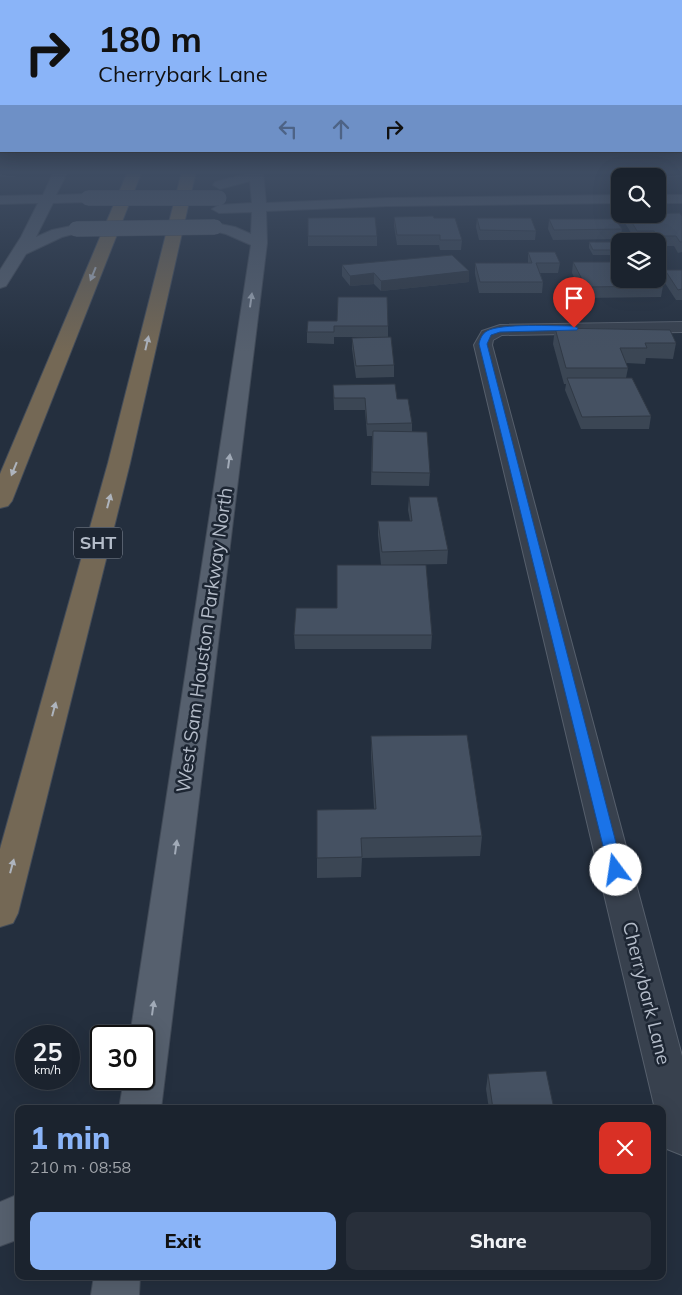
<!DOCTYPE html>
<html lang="en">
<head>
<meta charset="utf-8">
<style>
	body { margin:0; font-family:Mulish,sans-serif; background:#282f3a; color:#f1f3f6; height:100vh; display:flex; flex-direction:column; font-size:19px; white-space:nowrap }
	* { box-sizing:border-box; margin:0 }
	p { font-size:16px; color:#a0a4aa }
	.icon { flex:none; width:28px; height:28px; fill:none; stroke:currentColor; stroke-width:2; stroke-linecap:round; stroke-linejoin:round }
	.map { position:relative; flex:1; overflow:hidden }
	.details { position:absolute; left:15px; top:1105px; width:651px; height:175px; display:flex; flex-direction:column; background:#1b232e; border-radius:10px; box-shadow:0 5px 20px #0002,0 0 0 1px #39404a }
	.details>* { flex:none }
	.banner { position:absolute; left:0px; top:0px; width:682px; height:152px; box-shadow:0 5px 20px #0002,0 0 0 1px #39404a; background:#8ab4f8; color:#111; overflow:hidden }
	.tools { position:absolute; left:611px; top:168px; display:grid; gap:10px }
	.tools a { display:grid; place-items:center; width:55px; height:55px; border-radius:10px; background:#1b232e; box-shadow:0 5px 20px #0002,0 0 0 1px #39404a; font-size:25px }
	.speed { position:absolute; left:15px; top:1025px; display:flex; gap:10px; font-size:25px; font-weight:700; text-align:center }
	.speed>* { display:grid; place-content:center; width:65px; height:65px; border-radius:50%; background:#1b232e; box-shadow:0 5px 20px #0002,0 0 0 1px #39404a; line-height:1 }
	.speed small { font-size:12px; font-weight:400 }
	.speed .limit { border:2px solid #111; border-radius:8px; background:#fff; color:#111 }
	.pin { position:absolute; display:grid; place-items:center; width:42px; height:42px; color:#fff; margin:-51px -21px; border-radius:50% 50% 50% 0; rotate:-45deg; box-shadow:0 0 5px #0007 }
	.pin .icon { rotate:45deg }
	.me { position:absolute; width:55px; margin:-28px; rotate:346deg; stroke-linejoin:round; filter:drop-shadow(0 0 4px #0008) }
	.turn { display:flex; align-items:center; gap:18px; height:105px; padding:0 15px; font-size:22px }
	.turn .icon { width:65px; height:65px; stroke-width:2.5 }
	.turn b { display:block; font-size:35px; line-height:42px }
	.lanes { display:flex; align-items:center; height:48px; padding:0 15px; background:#0003; justify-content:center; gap:25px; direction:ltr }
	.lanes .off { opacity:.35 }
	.round { display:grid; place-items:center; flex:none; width:52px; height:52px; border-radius:10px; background:#282f3a }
	.headline { display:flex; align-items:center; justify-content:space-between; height:85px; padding:0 15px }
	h1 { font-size:30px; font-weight:800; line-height:38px; color:#8ab4f8 }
	.button { display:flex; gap:10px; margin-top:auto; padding:10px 15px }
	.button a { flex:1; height:58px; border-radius:10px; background:#8ab4f8; color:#111; font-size:20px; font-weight:800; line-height:58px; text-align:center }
	.button a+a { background:#282f3a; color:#f1f3f6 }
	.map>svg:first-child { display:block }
</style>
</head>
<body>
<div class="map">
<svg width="682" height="1295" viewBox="0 0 682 1295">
	<rect width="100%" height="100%" fill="#242f3e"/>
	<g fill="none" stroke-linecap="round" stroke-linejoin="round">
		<!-- minor casing -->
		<g stroke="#565f6c" stroke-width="2">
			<path id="minor" d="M682 322V332L502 335 493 340 492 345 682 1056V1155L667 1149 662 1139V1109H655L474 345 482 331 500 325Z"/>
		</g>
		<!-- major casing -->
		<g stroke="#414a57" stroke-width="2">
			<path id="major" d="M54 171H68L56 195 88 194 95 198 88 202 53 203 36 237 52 230 76 225 83 229 81 232 62 237 26 254 6 286 0 288V270L21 237 38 203 0 204V196L43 195Z
				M249 171H263L266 203 388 198 620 195V203L388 206 266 211 267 243 161 1109H119L124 1079H144V1036H130L251 245 226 234 210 230 208 227 215 223 235 227 251 234 252 212 219 213 212 209 219 205 252 203 250 181 220 189 213 185 215 182 250 173Z
				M658 195H682V203H658Z
				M19 1194V1239L0 1246V1202Z
				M94 1276H140L139 1295H91Z"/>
		</g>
		<!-- highway casing -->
		<g stroke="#434c59" stroke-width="2">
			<path id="highway" d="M128 171H142L12 501 8 506 0 508V474Z
				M182 171H196L130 463 18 913 13 923 0 927V849L108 463Z"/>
		</g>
		<!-- minor -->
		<use href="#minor" fill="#38414e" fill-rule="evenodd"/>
		<!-- major -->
		<use href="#major" fill="#56606e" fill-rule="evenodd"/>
		<!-- highway -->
		<use href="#highway" fill="#746855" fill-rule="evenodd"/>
		<!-- major-bridge casing -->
		<g stroke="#414a57" stroke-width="16" stroke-linecap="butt">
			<path id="major-bridge" d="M88 198H219
				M76 229 215 227"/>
		</g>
		<!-- major-bridge -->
		<use href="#major-bridge" stroke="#56606e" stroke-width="15"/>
	</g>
	<!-- wall -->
	<path fill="#3b4654" d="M316 171H358V175H316Z
		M375 171H435L434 174H375Z
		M441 171H506V173L441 172Z
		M519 171H574V173L521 174Z
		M580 171H643V172H580Z
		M667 171H682V172H668Z
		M626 214 682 216V252L678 253 674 246H658V241H636L625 223Z
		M394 217 434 218 462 240 461 250H440L439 245H397L394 226Z
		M308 218 377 236V246H308Z
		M477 218 536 231 535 240H479L476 227Z
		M549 219 622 229 620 239 553 240 548 229Z
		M589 242 620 250 619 255H593L589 248Z
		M528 252 560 263 558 273H540L543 282 542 293H479L475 274V263H528Z
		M573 262 663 286 661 297 584 298 572 273Z
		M342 265 469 282 381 291 374 284 350 286 342 276Z
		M665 270H682V300H676L663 280Z
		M337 321 388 326V337L394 365V377L356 378 352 349V338L375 337H334V344L307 343V332Z
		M555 328 676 343 673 359 646 358 645 364 626 363 628 368 626 378 651 416 649 429H581L565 390 566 384H564L553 344Z
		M333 385 397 399 412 423V431L430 473 429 486 371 485 372 436H367L365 410H334Z
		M409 497 448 550 447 564 393 565 432 635 431 649H295L294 635 337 608 381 565 378 535V521H410L408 510Z
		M371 736 482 836 480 856 362 858 361 877 317 878V810L374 809 371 756Z
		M488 1074 554 1109H489L486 1089Z"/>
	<!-- shaded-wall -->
	<path fill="#303945" d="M0 171H12L10 174 0 175Z
		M469 271V282L381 291V281Z
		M374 273V284L350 286V276Z"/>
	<!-- building -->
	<path fill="#455162" stroke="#303945" d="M680 213 682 216V242H680L676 236H657L654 231H637L627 214Z
		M433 216 434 218H455L462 240H440V235H397L394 217Z
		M375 217 377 236H308V218Z
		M477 218H531L536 231 480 230Z
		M549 219H615L622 229 554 230Z
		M589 242H615L620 250H593Z
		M528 252H555L560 263H536L543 282H480L475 263H532Z
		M452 255 469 271 381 281 374 273 350 276 342 265Z
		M573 262H620V279H658V278L663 286 586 287Z
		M665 270H682V289L678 290Z
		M338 297H387L388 326H334V332H307L308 321H337Z
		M555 328 670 330 676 343H645L647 348H620L628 368H566Z
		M391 337 394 365 356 366 352 338Z
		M567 378H632L651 416 582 417Z
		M395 384 397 399H408L412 423 367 424 365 398H334L333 385Z
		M373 431 427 432 430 473 372 472Z
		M409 497H437L448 550 382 552 378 521H412Z
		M337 565H426L432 635H294L296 608H337Z
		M467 735 482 836 361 838 362 857 317 858V810L376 809 371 736Z
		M546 1071 554 1109H493L488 1074Z"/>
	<!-- one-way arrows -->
	<defs><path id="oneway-solid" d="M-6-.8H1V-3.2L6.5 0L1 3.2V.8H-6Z" transform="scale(1.25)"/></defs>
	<g fill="#aeb4bd">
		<use href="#oneway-solid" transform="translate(93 274) rotate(112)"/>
		<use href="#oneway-solid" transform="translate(147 343) rotate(-77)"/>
		<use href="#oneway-solid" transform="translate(14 469) rotate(112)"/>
		<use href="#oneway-solid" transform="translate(109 501) rotate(-75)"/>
		<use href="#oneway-solid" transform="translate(54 709) rotate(-75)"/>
		<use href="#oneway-solid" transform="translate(12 866) rotate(-75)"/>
	</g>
	<g fill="#a1aab7">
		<use href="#oneway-solid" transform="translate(251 300) rotate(-82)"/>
		<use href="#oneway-solid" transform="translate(229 461) rotate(-82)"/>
		<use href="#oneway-solid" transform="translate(176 847) rotate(-82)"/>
		<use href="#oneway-solid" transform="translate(153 1008) rotate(-82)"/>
	</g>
	<!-- sky -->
	<linearGradient id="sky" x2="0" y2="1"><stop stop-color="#141a22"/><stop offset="0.49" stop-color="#3f4d63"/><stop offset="1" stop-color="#3f4d63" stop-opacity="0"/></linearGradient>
	<rect width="682" height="352" fill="url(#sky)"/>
	<!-- route -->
	<path fill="#1a73e8" stroke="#114b97" d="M574 326 578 328 577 330 500 332 491 335 487 344 623 870 621 874H611L609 870 479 344C480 339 482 334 487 331 501 323 555 326 574 326Z"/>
	<g text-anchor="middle" stroke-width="5" stroke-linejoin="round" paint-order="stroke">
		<!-- shield labels -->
		<rect fill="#1d2633" stroke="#878f9c" stroke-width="1" x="74" y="527.5" width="48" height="31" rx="4"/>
		<g font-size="18" font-weight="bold" fill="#b4bcc9">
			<text x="98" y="549">SHT</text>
		</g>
		<!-- street labels -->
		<g font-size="19" fill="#b4bcc9" stroke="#1d2633">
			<text transform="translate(204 640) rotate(-82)" y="7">West Sam Houston Parkway North</text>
			<text transform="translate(647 993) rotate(76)" y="7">Cherrybark Lane</text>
		</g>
	</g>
</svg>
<div class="tools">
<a><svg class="icon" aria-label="search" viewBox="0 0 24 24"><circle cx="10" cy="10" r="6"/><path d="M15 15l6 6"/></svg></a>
<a><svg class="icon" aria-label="layers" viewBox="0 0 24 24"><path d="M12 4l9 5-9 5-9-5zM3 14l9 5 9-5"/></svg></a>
</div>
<div class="speed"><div>25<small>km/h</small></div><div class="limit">30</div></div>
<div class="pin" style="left:574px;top:328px;background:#d93025"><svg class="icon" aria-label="arrive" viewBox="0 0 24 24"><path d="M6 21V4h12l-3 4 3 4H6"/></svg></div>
<svg class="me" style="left:616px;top:870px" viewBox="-20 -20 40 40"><circle r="19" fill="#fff"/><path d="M0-13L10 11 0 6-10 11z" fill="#1a73e8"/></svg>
<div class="banner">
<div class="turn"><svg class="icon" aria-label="right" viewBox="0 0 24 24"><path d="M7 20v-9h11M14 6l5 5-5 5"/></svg><div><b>180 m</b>Cherrybark Lane</div></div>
<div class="lanes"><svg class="icon off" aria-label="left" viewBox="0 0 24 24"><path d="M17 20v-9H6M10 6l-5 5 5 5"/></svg><svg class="icon off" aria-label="ahead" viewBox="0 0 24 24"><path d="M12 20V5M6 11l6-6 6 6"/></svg><svg class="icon" aria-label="right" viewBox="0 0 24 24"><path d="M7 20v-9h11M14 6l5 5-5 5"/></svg></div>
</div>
<section class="details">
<div class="headline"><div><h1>1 min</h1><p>210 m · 08:58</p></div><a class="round" style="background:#d93025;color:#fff"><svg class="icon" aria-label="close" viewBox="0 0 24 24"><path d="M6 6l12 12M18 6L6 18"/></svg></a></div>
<div class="button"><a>Exit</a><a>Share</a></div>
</section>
</div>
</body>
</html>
